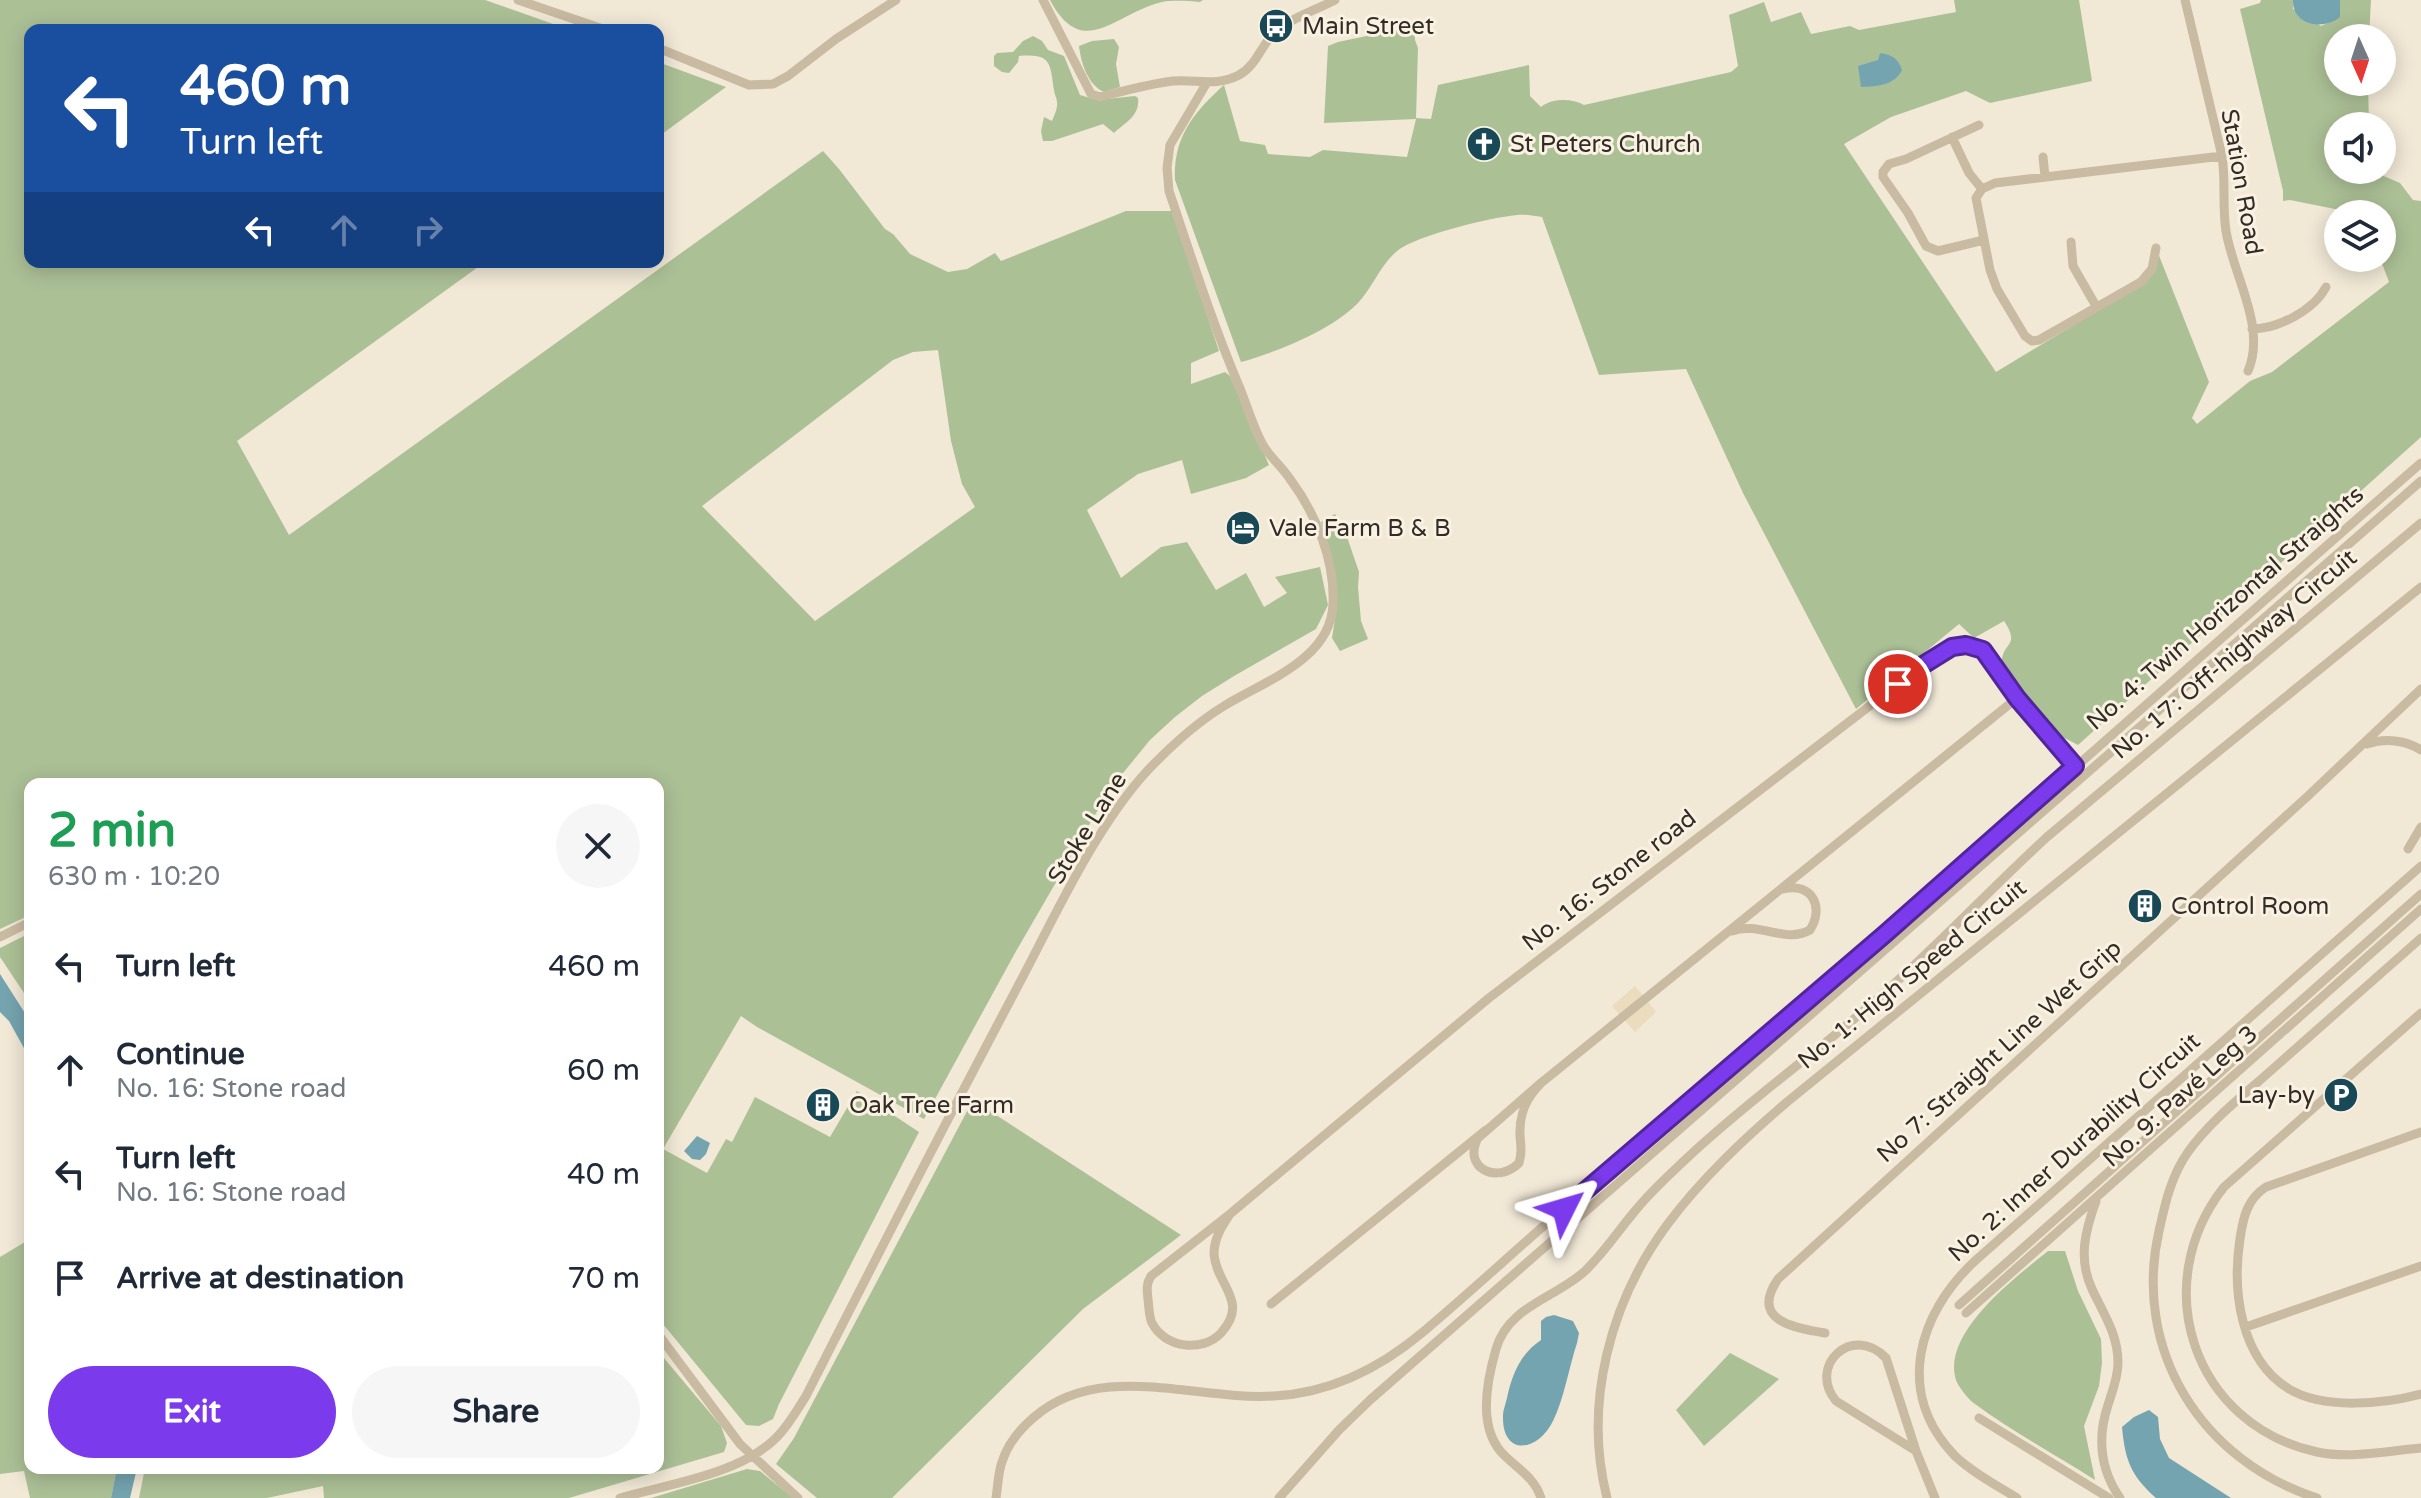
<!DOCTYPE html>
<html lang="en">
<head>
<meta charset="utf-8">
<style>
	body { margin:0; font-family:"Varela Round",sans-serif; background:#f6f6f7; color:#1f2937; height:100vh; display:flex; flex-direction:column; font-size:30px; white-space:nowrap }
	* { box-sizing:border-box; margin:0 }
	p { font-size:26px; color:#747a83 }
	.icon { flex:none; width:44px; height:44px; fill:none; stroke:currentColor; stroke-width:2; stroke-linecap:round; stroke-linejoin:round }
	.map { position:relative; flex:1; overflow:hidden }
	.sheet { position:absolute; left:24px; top:778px; width:640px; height:696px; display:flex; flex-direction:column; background:#fff; border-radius:16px; box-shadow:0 4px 20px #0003 }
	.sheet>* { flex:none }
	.top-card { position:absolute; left:24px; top:24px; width:640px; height:244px; border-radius:16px; box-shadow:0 4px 20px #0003; background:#1a4fa0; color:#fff; overflow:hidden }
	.needle { width:52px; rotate:177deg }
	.controls { position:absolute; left:2324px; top:24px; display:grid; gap:16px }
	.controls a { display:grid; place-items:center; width:72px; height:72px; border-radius:50%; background:#fff; box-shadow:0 4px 20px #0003; font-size:40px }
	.pin { position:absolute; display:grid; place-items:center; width:68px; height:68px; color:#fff; margin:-34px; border:4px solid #fff; border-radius:50%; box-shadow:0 2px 8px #0007 }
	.me { position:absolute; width:88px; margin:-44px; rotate:50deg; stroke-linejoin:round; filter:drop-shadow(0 0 6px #0008) }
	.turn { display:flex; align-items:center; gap:28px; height:168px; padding:0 24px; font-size:36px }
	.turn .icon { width:104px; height:104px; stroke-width:2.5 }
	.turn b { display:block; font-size:56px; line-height:68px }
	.lanes { display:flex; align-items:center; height:76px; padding:0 24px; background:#0003; justify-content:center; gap:40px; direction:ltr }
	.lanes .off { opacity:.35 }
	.round { display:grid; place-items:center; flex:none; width:84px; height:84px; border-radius:42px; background:#f6f6f7 }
	.summary { display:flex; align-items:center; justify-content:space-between; height:136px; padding:0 24px }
	h1 { font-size:48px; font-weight:800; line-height:60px; color:#1e9e55 }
	.primary-button { display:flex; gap:16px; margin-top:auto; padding:16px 24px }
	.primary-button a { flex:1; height:92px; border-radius:48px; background:#7c3aed; color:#fff; font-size:32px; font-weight:800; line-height:92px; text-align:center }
	.primary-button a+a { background:#f6f6f7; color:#1f2937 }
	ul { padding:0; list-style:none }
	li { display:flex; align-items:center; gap:24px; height:104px; padding:0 24px }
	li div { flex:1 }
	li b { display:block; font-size:30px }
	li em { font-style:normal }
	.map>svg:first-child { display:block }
</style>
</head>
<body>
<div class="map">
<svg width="2421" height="1498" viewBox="0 0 2421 1498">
	<rect width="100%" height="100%" fill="#f1e8d6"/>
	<!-- green -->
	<path fill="#acc096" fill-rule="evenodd" d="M0 0H485L570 30H30V262H485L237 441 289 535 823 151 839 169 885 229 893 234 910 254 948 272 967 269 995 253 1001 261 1126 211H1172L1219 351 1191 363V384L1225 372 1230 376 1269 465 1246 478 1191 494 1182 460 1138 474 1087 510 1121 578 1161 547 1187 542 1216 590 1246 573 1264 607 1287 593 1275 577 1320 567 1328 605 1316 629 1234 676 1202 696 1175 717 1150 740 1110 789 1015 953 924 1119 757 1027 741 1016 663 1149 707 1173 726 1139 732 1142 755 1097 830 1137 857 1091 919 1132 779 1404 773 1419 759 1426 746 1425 658 1318V784H30V915L0 929ZM938 350 951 441 962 484 975 507 815 621 702 506 893 360 913 352Z
		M1050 0H1203L1200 2C1187 1 1174 0 1162 2 1115 13 1083 62 1050 0Z
		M1954 0H2079L2092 81 1990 103 1966 91 1891 117 1844 144 1996 372 2142 284 2156 248 2209 382 2192 418 2197 424 2250 381 2272 372 2389 282 2380 258H2382V214H2360L2290 200 2283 201V191L2240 9 2260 3 2261 0H2293V9L2321 26 2340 17V0H2371L2369 38H2338V82H2368L2369 126H2338V170H2376L2379 174 2400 183 2413 200 2421 201V437L2078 745 2057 734 2002 665C2000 642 2022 648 2004 621L1974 638 1959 624 1856 709 1743 493 1686 369 1599 375 1542 217C1534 216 1525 214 1517 215 1488 218 1428 233 1403 247 1383 258 1373 288 1357 304 1328 332 1279 351 1241 362L1175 180C1173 137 1194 112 1224 85L1240 141 1265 145 1268 154 1310 157 1323 150 1407 157 1416 119 1324 123 1328 46 1338 42 1405 28 1414 24 1415 40 1418 48 1416 118 1431 119 1438 85 1529 65 1530 96 1541 107C1551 98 1572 98 1584 105L1731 72 1738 66 1729 15 1764 2 1771 22 1801 12 1811 34 1850 26 1859 30 1956 12Z
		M1033 36 1042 41 1048 50 1064 56 1080 95 1097 100 1135 96 1138 98C1140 116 1126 122 1114 133L1103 124 1052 141H1043L1041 131 1044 117 1052 121C1054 116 1058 108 1057 102 1057 98 1054 94 1054 90 1050 64 1052 53 1019 56L1018 62 1009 73 1002 72 994 66V56L997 53 1013 52 1023 41Z
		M1114 39 1119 47 1116 64 1120 87 1104 92C1088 85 1081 63 1079 46L1092 41Z
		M658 62 726 87 658 137Z
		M1335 514 1345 531 1359 572 1358 587 1361 621 1368 639 1340 651 1332 638C1341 588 1337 570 1321 522Z
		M30 933V1002L0 957V948Z
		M973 1100 1181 1235 1083 1309 892 1498H817L776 1464 794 1438Z
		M30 1239V1468H117L111 1498H30L24 1471 0 1474V1257Z
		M2048 1251H2065L2078 1291 2101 1339 2102 1363 2099 1386 2084 1426 2095 1480C2056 1455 2013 1432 1975 1404 1969 1400 1959 1388 1956 1380 1941 1333 2016 1277 2048 1251Z
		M658 1351 721 1426 727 1443 724 1452 569 1498H324L323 1486 267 1498H139L145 1468H658Z
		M1730 1353 1779 1379 1704 1446 1676 1410Z
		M747 1469 760 1471 793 1498H651Z"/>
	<!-- plaza -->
	<path fill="#eadcbc" d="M1635 986 1656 1012 1635 1032 1612 1006Z"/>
	<!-- water -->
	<path fill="#74a4af" d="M2293 0H2340V17C2323 31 2292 25 2293 0Z
		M1880 53C1892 55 1898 58 1902 70 1894 86 1877 86 1861 87L1858 66 1878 60Z
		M0 974 30 1021V1059L9 1021 0 1012Z
		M697 1136 710 1143 706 1154 700 1160 692 1159 684 1151Z
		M1554 1315 1573 1321 1579 1333 1577 1343C1569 1367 1564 1399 1553 1421 1537 1453 1502 1456 1503 1416 1503 1410 1506 1403 1507 1398 1512 1375 1520 1354 1541 1340V1321L1546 1317Z
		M2149 1410 2158 1417 2160 1439 2169 1458 2231 1498H2156C2131 1476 2125 1460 2122 1427L2134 1417Z
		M117 1468H137L130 1498H111Z"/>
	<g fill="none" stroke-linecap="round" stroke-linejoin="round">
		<!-- street -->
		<path stroke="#c9baa2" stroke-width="9" d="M518 0 606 30
			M1043 0 1091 94 1100 97C1124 91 1148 84 1173 81 1196 79 1216 87 1239 75 1257 65 1261 45 1275 32 1291 18 1316 10 1335 0
			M2185 0 2222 156C2226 181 2222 206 2226 231 2233 275 2267 327 2248 371
			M658 48 749 85 773 84 788 76 836 39 896 0
			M1979 125 1906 159 1889 164 1883 172V177L1908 213 1926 246 1938 251 1984 240
			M1952 137 1969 173 1982 189
			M2043 157 2045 176
			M2071 242 2073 266 2096 306
			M2156 248 2152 269 2141 282 2039 340 2032 341 2025 336 1997 289 1990 270 1976 198 1982 189 1995 183 2222 156
			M2252 329C2278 329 2314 310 2326 287
			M2367 744C2385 738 2405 740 2421 750
			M2408 849 2421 827
			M1732 931C1759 921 1785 944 1810 930 1825 906 1811 882 1783 889
			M0 937 30 922
			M2421 1013 2224 1187C2147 1285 2193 1425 2317 1452 2351 1459 2387 1451 2421 1448
			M1541 1083 2017 698
			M1541 1083C1526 1098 1519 1114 1520 1136 1521 1146 1522 1153 1519 1163 1497 1185 1462 1168 1478 1138Z
			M2421 1132 2266 1187C2247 1199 2243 1218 2240 1239 2232 1290 2240 1359 2289 1389 2324 1410 2383 1404 2421 1394
			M2096 1201C2085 1231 2078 1259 2092 1289 2104 1315 2118 1334 2118 1363 2118 1378 2112 1392 2108 1405 2097 1438 2100 1469 2120 1498
			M1230 1214C1222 1226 1214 1238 1214 1254 1216 1285 1250 1301 1221 1333 1202 1353 1165 1348 1152 1323 1149 1317 1149 1307 1148 1299 1147 1290 1146 1284 1151 1276L1230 1214 1489 998 1923 665 1959 646 1966 645 1983 650 2017 698 2075 766
			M1271 1304 1486 1130
			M1959 1305 2421 894
			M1966 1313 2421 909
			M2246 1327 2421 1266
			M1825 1333C1793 1328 1750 1320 1778 1279L2309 795 2421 689
			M658 1334 740 1444 798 1498
			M1979 1418 2109 1498
			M1916 1451 1836 1401C1807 1366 1852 1323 1886 1358L1916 1451 1935 1498
			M620 1498C669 1484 741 1474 777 1437 789 1425 797 1410 806 1396 876 1258 947 1120 1019 984 1055 916 1096 826 1148 770 1170 747 1196 723 1224 706 1264 681 1331 660 1333 604 1335 560 1316 514 1290 479 1282 467 1270 457 1263 445 1253 427 1247 405 1239 386 1212 322 1191 256 1169 191L1167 168 1170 145 1206 84
			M996 1498C998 1486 998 1473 1002 1462 1008 1443 1019 1430 1033 1418 1100 1359 1195 1401 1274 1396 1331 1393 1379 1369 1423 1332 1467 1295 1510 1255 1554 1217 1663 1123 1773 1030 1882 936 2063 780 2241 620 2421 463
			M1279 1498 1339 1430 1370 1400 2421 481
			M1541 1498C1535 1479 1520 1470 1506 1457 1477 1431 1486 1384 1496 1349 1508 1306 1556 1298 1585 1271 1604 1253 1618 1231 1635 1211 1650 1192 1668 1176 1686 1159 1743 1105 1808 1059 1867 1008 1930 954 1986 893 2047 837L2421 523
			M1607 1498C1583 1404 1610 1302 1667 1225 1701 1179 1744 1139 1787 1102L2421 587
			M2017 1498C1996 1485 1973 1473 1955 1456 1894 1393 1918 1313 1976 1260L2421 866
			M2317 1498C2202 1461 2132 1351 2159 1231 2165 1204 2171 1176 2188 1152 2211 1120 2245 1094 2275 1067 2324 1024 2372 981 2421 938"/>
	</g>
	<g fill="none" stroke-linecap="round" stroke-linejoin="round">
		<!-- route casing -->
		<g stroke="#51269a" stroke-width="20">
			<path id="route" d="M1564 1209 1885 934 2075 766 2017 698 1983 650 1966 645 1952 647 1923 665 1898 684"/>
		</g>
		<!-- route -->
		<use href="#route" stroke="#7c3aed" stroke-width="14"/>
	</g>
	<!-- icons -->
	<defs>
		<g id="bus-disc" transform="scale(1.8)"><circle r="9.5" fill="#194956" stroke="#f9f2e2"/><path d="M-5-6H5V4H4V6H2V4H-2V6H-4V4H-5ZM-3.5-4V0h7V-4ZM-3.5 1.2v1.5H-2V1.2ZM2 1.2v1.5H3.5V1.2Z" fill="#fff"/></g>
		<g id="church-disc" transform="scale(1.8)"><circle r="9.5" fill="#194956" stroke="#f9f2e2"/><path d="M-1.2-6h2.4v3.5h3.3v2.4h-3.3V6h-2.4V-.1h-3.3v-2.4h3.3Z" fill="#fff"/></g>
		<g id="hotel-disc" transform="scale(1.8)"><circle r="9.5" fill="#194956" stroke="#f9f2e2"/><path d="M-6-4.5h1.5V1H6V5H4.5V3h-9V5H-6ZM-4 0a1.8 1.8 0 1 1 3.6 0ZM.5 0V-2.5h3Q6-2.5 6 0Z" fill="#fff"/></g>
		<g id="building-disc" transform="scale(1.8)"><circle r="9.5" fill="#194956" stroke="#f9f2e2"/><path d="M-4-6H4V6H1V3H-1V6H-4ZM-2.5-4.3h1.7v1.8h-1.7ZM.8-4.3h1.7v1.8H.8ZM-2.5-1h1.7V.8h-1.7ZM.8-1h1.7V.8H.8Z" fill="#fff"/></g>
		<g id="parking-disc" transform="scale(1.8)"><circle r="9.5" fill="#194956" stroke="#f9f2e2"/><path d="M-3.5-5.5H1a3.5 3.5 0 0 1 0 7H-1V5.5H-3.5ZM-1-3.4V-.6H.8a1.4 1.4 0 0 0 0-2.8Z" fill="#fff"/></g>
	</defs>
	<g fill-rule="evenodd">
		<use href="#bus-disc" x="1276" y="26"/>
		<use href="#church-disc" x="1484" y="144"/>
		<use href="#hotel-disc" x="1243" y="528"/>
		<use href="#building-disc" x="2145" y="906"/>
		<use href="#parking-disc" x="2341" y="1095"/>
		<use href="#building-disc" x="823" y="1105"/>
	</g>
	<g text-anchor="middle" stroke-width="6" stroke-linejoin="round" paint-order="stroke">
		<!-- poi labels -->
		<g font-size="24" fill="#332b25" stroke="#f9f2e2" text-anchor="start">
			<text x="1302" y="34">Main Street</text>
			<text x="1510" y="152">St Peters Church</text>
			<text x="1269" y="536">Vale Farm B &amp; B</text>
			<text x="2171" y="914">Control Room</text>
			<text x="2315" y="1103" text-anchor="end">Lay-by</text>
			<text x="849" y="1113">Oak Tree Farm</text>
		</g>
		<!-- street labels -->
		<g font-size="24" fill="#332b25" stroke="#f9f2e2">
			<text transform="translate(2242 182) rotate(80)" y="8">Station Road</text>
			<text transform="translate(2225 608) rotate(-41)" y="8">No. 4: Twin Horizontal Straights</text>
			<text transform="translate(2234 654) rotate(-40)" y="8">No. 17: Off-highway Circuit</text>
			<text transform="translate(1087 828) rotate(-58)" y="8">Stoke Lane</text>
			<text transform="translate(1609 880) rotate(-38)" y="8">No. 16: Stone road</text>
			<text transform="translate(1912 974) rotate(-39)" y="8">No. 1: High Speed Circuit</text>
			<text transform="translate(1999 1051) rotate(-42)" y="8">No 7: Straight Line Wet Grip</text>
			<text transform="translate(2180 1096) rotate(-42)" y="8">No. 9: Pavé Leg 3</text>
			<text transform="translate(2074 1147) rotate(-42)" y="8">No. 2: Inner Durability Circuit</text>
		</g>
	</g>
</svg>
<div class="controls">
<a><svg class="needle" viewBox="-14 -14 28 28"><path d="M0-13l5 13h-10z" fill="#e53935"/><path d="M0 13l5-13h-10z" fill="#747a83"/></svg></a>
<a><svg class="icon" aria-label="sound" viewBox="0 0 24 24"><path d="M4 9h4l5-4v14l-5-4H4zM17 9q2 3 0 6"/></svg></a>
<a><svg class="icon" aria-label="layers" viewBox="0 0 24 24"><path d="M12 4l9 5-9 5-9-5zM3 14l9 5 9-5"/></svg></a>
</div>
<div class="pin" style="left:1898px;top:684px;background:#d93025"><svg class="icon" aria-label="arrive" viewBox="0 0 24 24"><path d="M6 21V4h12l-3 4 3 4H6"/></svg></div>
<svg class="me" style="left:1564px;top:1209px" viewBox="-20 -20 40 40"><path d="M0-17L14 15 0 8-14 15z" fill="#7c3aed" stroke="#fff" stroke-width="4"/></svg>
<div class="top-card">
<div class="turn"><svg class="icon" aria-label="left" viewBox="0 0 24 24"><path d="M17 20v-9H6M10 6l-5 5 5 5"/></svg><div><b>460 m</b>Turn left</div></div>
<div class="lanes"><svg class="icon" aria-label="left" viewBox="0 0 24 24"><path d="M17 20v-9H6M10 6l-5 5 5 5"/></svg><svg class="icon off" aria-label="ahead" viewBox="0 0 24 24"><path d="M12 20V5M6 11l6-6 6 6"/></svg><svg class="icon off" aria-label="right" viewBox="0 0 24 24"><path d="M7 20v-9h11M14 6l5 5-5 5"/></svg></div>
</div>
<section class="sheet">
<div class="summary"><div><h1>2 min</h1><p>630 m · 10:20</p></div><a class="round"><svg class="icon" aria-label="close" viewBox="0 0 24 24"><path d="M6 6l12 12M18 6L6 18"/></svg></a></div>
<ul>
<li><svg class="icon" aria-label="left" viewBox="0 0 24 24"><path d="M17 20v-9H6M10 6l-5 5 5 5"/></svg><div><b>Turn left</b></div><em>460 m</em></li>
<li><svg class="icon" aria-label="ahead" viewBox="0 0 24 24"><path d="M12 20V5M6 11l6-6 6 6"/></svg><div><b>Continue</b><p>No. 16: Stone road</p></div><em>60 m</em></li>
<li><svg class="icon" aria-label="left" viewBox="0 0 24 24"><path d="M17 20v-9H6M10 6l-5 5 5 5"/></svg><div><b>Turn left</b><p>No. 16: Stone road</p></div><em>40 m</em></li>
<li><svg class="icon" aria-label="arrive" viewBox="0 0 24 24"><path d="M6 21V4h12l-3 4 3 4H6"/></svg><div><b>Arrive at destination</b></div><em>70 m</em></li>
</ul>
<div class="primary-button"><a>Exit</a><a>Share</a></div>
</section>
</div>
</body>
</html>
